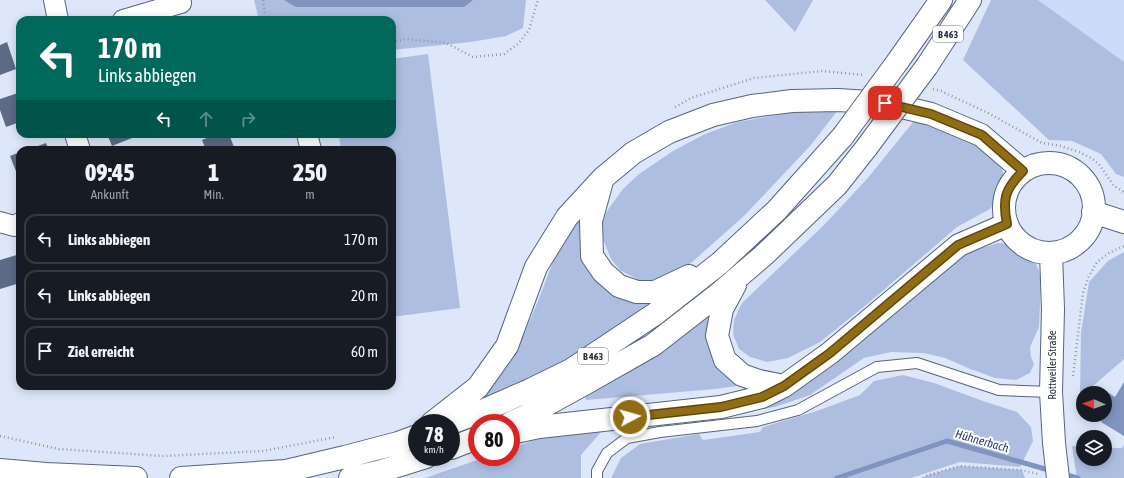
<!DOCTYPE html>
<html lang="de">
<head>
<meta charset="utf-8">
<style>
	body { margin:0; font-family:"Asap Condensed",sans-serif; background:#20242c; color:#f1f3f6; height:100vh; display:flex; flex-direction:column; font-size:15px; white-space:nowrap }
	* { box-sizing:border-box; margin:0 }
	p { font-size:13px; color:#9ea1a6 }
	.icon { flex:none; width:22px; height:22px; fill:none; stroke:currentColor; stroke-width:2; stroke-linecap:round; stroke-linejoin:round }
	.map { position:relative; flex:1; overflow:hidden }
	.details { position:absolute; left:16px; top:146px; width:380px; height:244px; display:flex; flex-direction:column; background:#171b24; border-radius:12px; box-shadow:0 2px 10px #0003 }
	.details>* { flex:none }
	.guide { position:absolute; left:16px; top:16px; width:380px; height:122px; border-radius:12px; box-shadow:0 2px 10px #0003; background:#00695c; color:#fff; overflow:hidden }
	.needle { width:26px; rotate:272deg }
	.controls { position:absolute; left:1076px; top:386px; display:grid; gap:8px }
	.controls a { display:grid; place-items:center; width:36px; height:36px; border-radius:50%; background:#171b24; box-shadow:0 2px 10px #0003; font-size:20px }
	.speed { position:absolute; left:408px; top:414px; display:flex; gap:8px; font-size:20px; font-weight:700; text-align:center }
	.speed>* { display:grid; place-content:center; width:52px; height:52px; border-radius:50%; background:#171b24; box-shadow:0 2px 10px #0003; line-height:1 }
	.speed small { font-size:10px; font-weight:400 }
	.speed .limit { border:6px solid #d22; background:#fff; color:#111 }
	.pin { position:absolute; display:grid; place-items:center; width:34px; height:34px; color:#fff; margin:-17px; border-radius:8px; box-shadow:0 2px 6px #0006 }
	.me { position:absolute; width:44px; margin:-22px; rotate:84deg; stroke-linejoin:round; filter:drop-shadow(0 0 3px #0008) }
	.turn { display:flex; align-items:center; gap:14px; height:84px; padding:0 16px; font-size:18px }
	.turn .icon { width:52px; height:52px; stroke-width:2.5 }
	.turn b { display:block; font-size:28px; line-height:34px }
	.lanes { display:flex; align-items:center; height:38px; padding:0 16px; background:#0003; justify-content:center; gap:20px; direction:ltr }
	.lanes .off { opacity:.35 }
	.eta { display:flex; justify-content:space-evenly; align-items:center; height:68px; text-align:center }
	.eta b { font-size:24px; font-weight:800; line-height:28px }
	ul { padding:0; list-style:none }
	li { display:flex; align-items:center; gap:12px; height:50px; margin:0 8px 6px; padding:0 8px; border:2px solid #363941; border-radius:12px }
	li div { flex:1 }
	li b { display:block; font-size:15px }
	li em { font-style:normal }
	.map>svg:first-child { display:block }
</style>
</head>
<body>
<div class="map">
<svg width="1124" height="478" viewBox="0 0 1124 478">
	<rect width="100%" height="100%" fill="#dee7fa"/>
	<!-- built -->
	<path fill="#ccdbfa" d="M1038 0H1124V62Z"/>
	<!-- green -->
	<path fill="#adbee1" d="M254 0H526L523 28 506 36 471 42 392 50V20H259Z
		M765 0H813L795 32Z
		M991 0H1038L1124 62V177L1116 174 1101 154 1072 141 1049 140 963 60Z
		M428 54 460 308 392 317V150H341L339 134H392V59Z
		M805 110H838L811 145 744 216 691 263 662 282 639 280 620 270 611 259 603 239 602 224 607 211 623 189 639 174 673 151 705 134 738 122Z
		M914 121 978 142 1000 163 1004 176V184L1003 193 996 202 990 209 957 227 866 305 820 342 788 358 767 362 750 357 739 349 733 334 734 320 742 303 824 225 867 179Z
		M579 218 582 219 581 241 654 303 557 369 476 406 473 401 518 348 538 301 557 251Z
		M998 243 1012 244 1025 251 1034 259 1039 271 1041 280 1039 327 1030 347 1031 357 1034 364 1030 373 1016 380 995 378 968 368 945 358 924 353 891 352 864 358 810 395 775 407 602 431 581 455V478H425L486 457H511V448L544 437 746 404 949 265 972 251Z
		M1124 252V359L1085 393H1083V395L1080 397 1081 333 1089 282 1108 261Z
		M717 308 714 317 751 384 715 389 586 400 585 397 646 359Z
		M903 375 934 383 983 401 1017 412 1031 427 1033 441 1020 467 960 462 911 478H611L621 458 640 444 699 434 703 440 760 432 763 427 817 411 860 395 874 381Z
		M1124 445V478H1077L1072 446 1083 447V459H1105V448H1122Z
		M960 466 1022 470 1025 478H923L925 476Z"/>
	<!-- water -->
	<path fill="#8194be" d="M284 0H473L464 7H296Z
		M1124 382V436L1101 422 1107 413 1105 411V393H1098L1101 388 1115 397Z"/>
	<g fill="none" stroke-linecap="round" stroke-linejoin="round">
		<!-- stream -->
		<path stroke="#8194be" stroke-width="5" d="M1063 474 1078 478
			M837 478 947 441 1052 471"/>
	</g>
	<!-- building -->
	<path fill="#5e6b87" d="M7 42 16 69 0 75V45Z
		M18 93 20 98V122L6 127 0 110V99Z
		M107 134H142L112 146Z
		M217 134H229L235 150H206L202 140Z
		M46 143 49 150H27Z
		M20 152V178L19 179 10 156Z
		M20 254V283L0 289V260Z"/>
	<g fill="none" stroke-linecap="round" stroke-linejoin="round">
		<!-- lane casing -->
		<g stroke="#57647f" stroke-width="12">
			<path id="lane" d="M597 478V471L607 453 627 438 660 432 757 421 798 410 877 367 917 363 999 390 1051 392"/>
		</g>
		<!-- street casing -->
		<g stroke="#57647f" stroke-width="22">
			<path id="street" d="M54 0 58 20
				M123 20 181 3
				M75 134 80 150
				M307 134 311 150
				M0 222 14 226 20 223"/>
		</g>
		<!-- secondary casing -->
		<g stroke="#57647f" stroke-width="24">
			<path id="secondary" d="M1004 208a45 45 0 1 1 90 0a45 45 0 1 1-90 0Z
				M1093 212 1124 222
				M1051 253 1053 309 1051 392 1054 443 1058 478"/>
		</g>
		<!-- highway casing -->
		<g stroke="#57647f" stroke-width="24">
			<path id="highway" d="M898 61 941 0
				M927 66 970 0
				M602 181 591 221 592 256 603 272 619 286 637 292H655L689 276
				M735 285 722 309 717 336 725 360 742 375 759 381 784 386
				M432 423 478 387 507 346 536 267 567 217 603 178 633 153 669 132 713 115 752 106 792 101 838 100 885 103 931 114 981 135 1023 171
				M451 423 475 414 530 390 571 370 655 314 720 263 777 210 843 136
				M510 423 526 416 586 383 653 345 716 296 764 255 837 185 867 147
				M511 433 539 427 721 407 762 397 784 386 830 353 959 245 1007 224
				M451 448 477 438
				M0 470 46 474 136 478
				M181 478 286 471 345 457 398 443 417 436
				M350 478 378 472 426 457"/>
		</g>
		<!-- path -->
		<path stroke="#9098a8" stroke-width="2.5" stroke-dasharray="1 3" stroke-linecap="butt" d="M263 0 266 20
			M392 42 405 39 446 43 473 57 504 54 518 44 529 30 538 0
			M933 89 941 91 990 114 1042 143 1061 146 1079 152 1091 158 1099 164 1114 186 1124 192
			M675 107 691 98 754 78 822 71 864 75
			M1073 376 1083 293 1088 278 1097 262 1109 253 1124 246
			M0 436 59 449 163 456 263 451 336 437
			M923 478 925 476 960 466 1022 470 1038 474"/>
		<!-- lane -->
		<use href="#lane" stroke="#fff" stroke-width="10"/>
		<!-- street -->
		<use href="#street" stroke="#fff" stroke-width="20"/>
		<!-- secondary -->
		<use href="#secondary" stroke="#fff" stroke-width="22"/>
		<!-- highway -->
		<use href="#highway" stroke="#fff" stroke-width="22"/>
		<!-- highway-bridge casing -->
		<g stroke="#57647f" stroke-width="24" stroke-linecap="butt">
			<path id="highway-bridge" d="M843 136 898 61
				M867 147 927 66"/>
		</g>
		<!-- highway-bridge -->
		<use href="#highway-bridge" stroke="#fff" stroke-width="22"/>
	</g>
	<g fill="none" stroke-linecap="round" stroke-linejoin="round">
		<!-- route casing -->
		<g stroke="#5e470c" stroke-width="10">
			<path id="route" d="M630 417 721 407 762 397 784 386 830 353 958 245 1007 224C1002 199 1005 189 1023 171L982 135 931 114 885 103"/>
		</g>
		<!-- route -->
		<use href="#route" stroke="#906d13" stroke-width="7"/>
	</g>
	<g text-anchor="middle" stroke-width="4" stroke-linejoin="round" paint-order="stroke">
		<!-- shield labels -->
		<g fill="#fff" stroke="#6b6f77" stroke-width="1">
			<rect x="933" y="26" width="30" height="16" rx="3"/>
			<rect x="578" y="348" width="30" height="16" rx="3"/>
		</g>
		<g font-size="10" font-weight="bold" fill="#2b313d">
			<text x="948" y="38">B 463</text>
			<text x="593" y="360">B 463</text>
		</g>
		<!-- street labels -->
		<g font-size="11" fill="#2b313d" stroke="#fff">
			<text transform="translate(1052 365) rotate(-90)" y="4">Rottweiler Straße</text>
		</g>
		<!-- water labels -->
		<g font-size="12" font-style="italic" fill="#243a6f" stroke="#fff">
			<text transform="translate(982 441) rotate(16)" y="4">Hühnerbach</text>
		</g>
	</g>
</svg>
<div class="controls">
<a><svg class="needle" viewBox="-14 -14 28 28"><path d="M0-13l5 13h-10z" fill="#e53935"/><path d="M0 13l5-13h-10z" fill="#9ea1a6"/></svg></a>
<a><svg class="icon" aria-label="layers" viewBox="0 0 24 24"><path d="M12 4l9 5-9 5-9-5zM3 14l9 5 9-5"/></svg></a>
</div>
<div class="speed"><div>78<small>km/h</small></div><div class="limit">80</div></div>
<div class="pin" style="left:885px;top:103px;background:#d93025"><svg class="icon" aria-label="arrive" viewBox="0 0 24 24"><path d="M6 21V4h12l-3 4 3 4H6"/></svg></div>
<svg class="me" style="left:630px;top:417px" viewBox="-20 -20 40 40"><circle r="17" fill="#906d13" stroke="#fff" stroke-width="3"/><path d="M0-11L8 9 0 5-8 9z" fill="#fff"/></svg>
<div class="guide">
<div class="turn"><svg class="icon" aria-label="left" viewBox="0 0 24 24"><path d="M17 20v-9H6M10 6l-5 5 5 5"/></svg><div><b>170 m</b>Links abbiegen</div></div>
<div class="lanes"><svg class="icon" aria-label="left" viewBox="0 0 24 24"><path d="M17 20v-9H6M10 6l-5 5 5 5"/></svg><svg class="icon off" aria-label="ahead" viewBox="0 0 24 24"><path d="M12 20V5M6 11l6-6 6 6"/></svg><svg class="icon off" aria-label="right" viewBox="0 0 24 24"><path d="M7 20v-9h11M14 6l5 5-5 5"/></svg></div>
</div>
<section class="details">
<div class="eta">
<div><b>09:45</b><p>Ankunft</p></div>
<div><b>1</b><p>Min.</p></div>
<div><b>250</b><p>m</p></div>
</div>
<ul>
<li><svg class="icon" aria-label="left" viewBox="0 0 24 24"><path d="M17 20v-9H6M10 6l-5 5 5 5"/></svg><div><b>Links abbiegen</b></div><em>170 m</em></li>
<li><svg class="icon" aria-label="left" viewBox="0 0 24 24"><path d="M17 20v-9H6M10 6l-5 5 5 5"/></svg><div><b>Links abbiegen</b></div><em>20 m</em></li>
<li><svg class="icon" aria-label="arrive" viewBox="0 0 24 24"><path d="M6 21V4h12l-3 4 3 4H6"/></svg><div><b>Ziel erreicht</b></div><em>60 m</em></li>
</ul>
</section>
</div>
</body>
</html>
